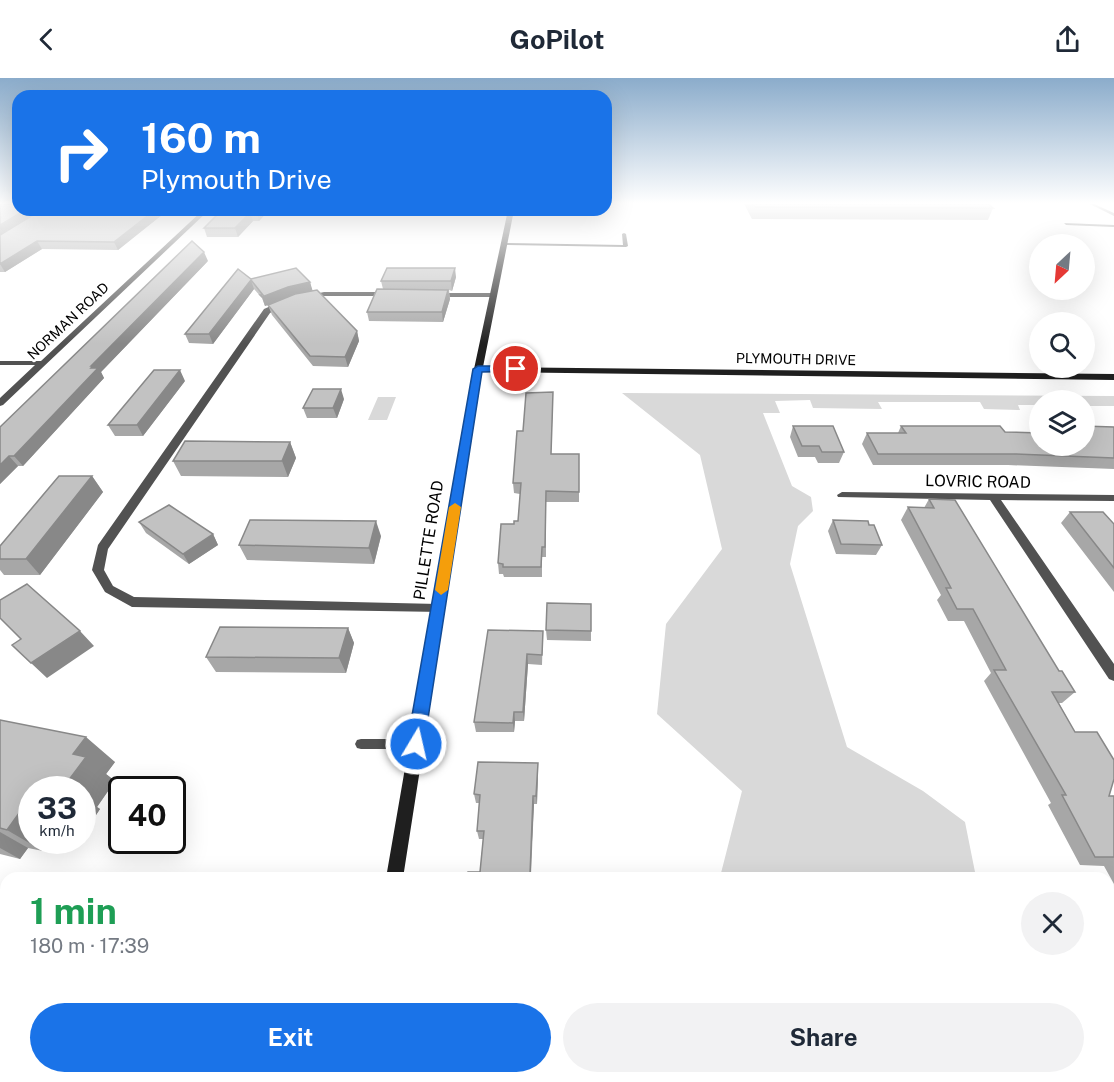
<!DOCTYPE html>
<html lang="en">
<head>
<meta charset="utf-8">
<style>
	body { margin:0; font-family:"Public Sans",sans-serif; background:#f2f2f3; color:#1f2937; height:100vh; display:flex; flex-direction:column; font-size:22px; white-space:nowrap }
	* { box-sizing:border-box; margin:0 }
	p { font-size:20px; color:#747a83 }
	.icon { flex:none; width:33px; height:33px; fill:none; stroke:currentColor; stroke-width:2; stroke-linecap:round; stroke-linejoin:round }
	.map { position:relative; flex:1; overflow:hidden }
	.details { position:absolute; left:0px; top:794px; width:1114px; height:212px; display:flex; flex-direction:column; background:#fff; border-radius:18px 18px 0 0; box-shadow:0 6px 24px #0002 }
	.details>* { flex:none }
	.hud { position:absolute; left:12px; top:12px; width:600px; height:126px; border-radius:18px; box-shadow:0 6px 24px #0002; background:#1a73e8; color:#fff; overflow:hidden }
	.needle { width:39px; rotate:206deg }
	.fabs { position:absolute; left:1029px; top:156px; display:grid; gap:12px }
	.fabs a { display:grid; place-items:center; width:66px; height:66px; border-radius:50%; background:#fff; box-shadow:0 6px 24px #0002; font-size:30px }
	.speed { position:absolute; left:18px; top:698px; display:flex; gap:12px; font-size:30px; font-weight:700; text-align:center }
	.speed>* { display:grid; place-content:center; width:78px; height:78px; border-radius:50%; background:#fff; box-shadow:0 6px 24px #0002; line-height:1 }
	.speed small { font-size:15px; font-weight:400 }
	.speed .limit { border:3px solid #111; border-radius:9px; background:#fff; color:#111 }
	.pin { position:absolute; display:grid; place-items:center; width:51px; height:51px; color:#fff; margin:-26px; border:3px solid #fff; border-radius:50%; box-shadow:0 2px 6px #0007 }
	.me { position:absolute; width:66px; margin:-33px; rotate:9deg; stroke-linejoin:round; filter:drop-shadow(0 0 4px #0008) }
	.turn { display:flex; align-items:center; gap:21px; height:126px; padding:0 30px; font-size:27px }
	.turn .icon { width:78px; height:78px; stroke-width:2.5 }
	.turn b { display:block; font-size:42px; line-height:51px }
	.round { display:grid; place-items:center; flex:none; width:63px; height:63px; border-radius:32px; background:#f2f2f3 }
	.headline { display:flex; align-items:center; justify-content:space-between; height:102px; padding:0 30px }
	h1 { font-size:36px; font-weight:700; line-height:45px; color:#1e9e55 }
	.cta { display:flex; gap:12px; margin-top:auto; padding:12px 30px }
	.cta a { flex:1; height:69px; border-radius:36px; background:#1a73e8; color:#fff; font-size:24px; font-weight:700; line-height:69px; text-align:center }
	.cta a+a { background:#f2f2f3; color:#1f2937 }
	header { display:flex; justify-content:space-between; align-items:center; height:78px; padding:0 30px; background:#fff; font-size:27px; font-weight:700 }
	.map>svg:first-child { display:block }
</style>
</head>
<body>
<header><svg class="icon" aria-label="back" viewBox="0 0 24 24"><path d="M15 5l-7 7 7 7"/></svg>GoPilot<svg class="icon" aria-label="share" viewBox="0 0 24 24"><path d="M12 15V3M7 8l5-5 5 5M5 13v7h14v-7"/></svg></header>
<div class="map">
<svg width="1114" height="1004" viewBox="0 0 1114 1004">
	<rect width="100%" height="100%" fill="#fff"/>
	<!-- green -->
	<path fill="#d9d9d9" d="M622 315 1114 318V328H1085L1084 322H1040L1039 327H1018L1020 332 984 331 980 324H878L882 331 813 330 810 322 775 323 780 335H763L792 408 811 419 813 433 798 448 790 486 847 669 923 713 965 744 976 799H720L742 713 657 636 666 546 722 471 700 377Z
		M378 319H396L387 342H368Z
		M0 823 6 824V999H332L331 1004H0Z
		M1109 887 1114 891V977L1109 986Z
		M788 999H1100L1097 1004H791Z"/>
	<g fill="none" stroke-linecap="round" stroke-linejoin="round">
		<!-- lane -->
		<path fill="#525252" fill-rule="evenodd" d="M1090 126H1094L1114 135V138Z
			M1064 145 1114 147V149L1066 147Z
			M624 155 626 156 628 168 626 169 503 167 501 166 503 165 623 167 622 156Z
			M361 661H416L420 662 422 666 420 670 416 671H361L357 670 355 666 357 662Z
			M6 930V952L0 955V933Z
			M0 972H6V988H0Z"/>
		<!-- street -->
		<path fill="#525252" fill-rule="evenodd" d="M203 132H209L3 327 0 328V320L35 287H0V283H41Z
			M324 214H389L393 216 389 218H324L305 221 301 219Z
			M431 215H492L496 217 492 219H431Z
			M282 223H285V227L270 235 108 471 104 492 113 508 134 519 438 526 442 528 444 531 442 534 132 529 105 514 92 492 98 467 264 231Z
			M842 414 1114 417V423L1001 422 1114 586V603L1109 601 990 422 838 419 837 417Z"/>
		<!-- secondary -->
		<path fill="#1f1f1f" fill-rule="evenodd" d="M508 132H514L483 289 1114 296V302L482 294 403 800H386L474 291Z
			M351 999H371L370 1004H350Z"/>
	</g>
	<!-- wall -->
	<path fill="#a7a7a7" d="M0 126 18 132H168L118 172 42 171 5 194H0Z
		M744 126H988L993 130 988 142 752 141Z
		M222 132H269L259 143H253L238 159H207L204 150Z
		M208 183 101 294 104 300 23 388H18L0 406V349Z
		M456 199 452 213 449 212 450 221 443 244 369 243 367 234 383 211 381 203Z
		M251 201 310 204 312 213 357 253 359 263 348 289 313 288 272 237 268 227 276 224 265 228 262 220 254 211 213 266 189 265 185 256Z
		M185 303 143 358H115L108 347Z
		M344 321 337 340H307L303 330Z
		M553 324 551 376 579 414V424H546V479H542V499H504L503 496H499L498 485 514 446 518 443 520 416 514 415 513 405 523 353Z
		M793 348 844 374 839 385H818L815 379H798L790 359Z
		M901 348 1005 354 1084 368V348L1114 349V391L1008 387H873L862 366 867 355H898Z
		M290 364 296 380 288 399 181 398 173 383Z
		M92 398 103 414 40 497H4L0 492V468Z
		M929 421 1075 614 1062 625H1059L1109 718H1114V806L1104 788 1080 787 1048 727 1051 725 984 603 991 595 964 543H948L937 522 941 517 901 442 908 429 924 430Z
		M1070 434 1114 446V514L1061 445Z
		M833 442 869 447 882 467 876 477 836 476 828 453Z
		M139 444 213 456 218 467 189 486 146 455Z
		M381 458 374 486 247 482 239 467Z
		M348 550 354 565 346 595 216 594 206 579Z
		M546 552 591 553V563L547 562Z
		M543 553 542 587 528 586 524 643H515L514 654H476L474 644Z
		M0 642 115 684 106 696 115 703 97 729 100 731 86 752 82 751V711H32V762H51L43 773 28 770 20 781 0 776Z
		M538 685 537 726H534L531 797 547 800 480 794 483 761H479L477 753 479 725H476L474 716Z"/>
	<!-- shaded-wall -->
	<path fill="#888" d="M25 132H42L0 158V147Z
		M155 132H168L118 172 114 164Z
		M259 132H269L259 143 257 135Z
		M250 135 253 143 238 159 235 150Z
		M37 163 42 171 5 194 0 186Z
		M204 174 208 183 101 294 104 300 23 388 14 378 91 288Z
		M455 190 456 199 452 213 451 203Z
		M251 202 254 211 213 266 209 256Z
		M310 204 313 214 291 218 265 228 262 219 288 209Z
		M448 212 450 221 443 244 442 234Z
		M357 253 359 263 348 289 345 279Z
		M180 292 185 303 143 358 137 347Z
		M341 311 344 321 337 340 333 330Z
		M290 364 296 380 288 399 282 383Z
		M9 378 18 388 0 406V387Z
		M92 398 103 414 40 497 26 481Z
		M376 443 381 458 374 486 369 470Z
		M213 456 218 467 189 486 183 476Z
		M348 550 354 565 346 595 339 580Z
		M80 553 94 568 47 600 31 585Z
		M527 576 528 586 524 643 523 634Z
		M514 634 515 643 514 654 513 645Z
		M86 659 115 684 106 696 115 703 97 729 100 731 86 752 82 750V711H67L65 707 73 676Z
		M538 685V694L537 726 536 718Z
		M533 718 534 726 530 800Z
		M19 735 32 743V762H51L43 773 7 752Z
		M0 754 28 770 20 781 0 770Z"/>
	<!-- building -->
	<path fill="#c2c2c2" stroke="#888" stroke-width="1.5" d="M0 126H18V132H25L0 147Z
		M753 126H988L993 130 755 129Z
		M41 132H155L114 164 37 163 0 186V157Z
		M222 132H259L257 135H250L235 150H204Z
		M192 163 204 174 91 288H93L91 290H98L14 378H9L0 387V349Z
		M296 190 310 204 288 209 262 219 260 217H263L251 202 209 256H185L238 191 251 201Z
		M387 190H455L451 203H381Z
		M377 211 448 212 442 234H367Z
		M317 212 357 253 345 279 310 278 268 227 295 216Z
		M154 292H180L137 347H108Z
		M313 311H341L333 330H303Z
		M553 314 551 376H579V414L546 413 545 469H542L541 489H503V486L498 485 501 446H514V443H518L521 405H513L517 353H523L526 315Z
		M793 348H833L844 374H822L819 368H802Z
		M901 348H1000L1005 354 1040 355V368H1084V355H1091L1084 348 1114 349V380L1015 376H878L867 355H906Z
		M185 363 290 364 282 383H173Z
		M59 398H92L26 481H0V468Z
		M929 421 955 422 1059 593H1062L1075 614H1052L1075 654H1097L1114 682V701L1109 718H1114V779H1095L1062 717H1066L994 592H1006L973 531H957L946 510H951L908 429 934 430Z
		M169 427 213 456 183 476 139 444Z
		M1070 434H1103L1114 446V490Z
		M250 442 376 443 369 470 239 467Z
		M833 442 868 443 869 447H874L882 467 841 466Z
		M27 506 80 553 31 585 12 567 21 561 0 540V522Z
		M547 525 591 526V553L546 552Z
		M220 549 348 550 339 580 206 579Z
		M488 552 543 553 542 577 527 576 523 634H514L513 645 474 644Z
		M0 642 86 659 73 676 86 679 65 707 69 708 67 711H32V738L19 735 7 752 0 750Z
		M478 684 538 685 536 718H533L530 797H547V800H467L468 794H480L484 753H477L480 717 474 716Z"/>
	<!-- sky -->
	<linearGradient id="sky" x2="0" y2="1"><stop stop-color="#8baccb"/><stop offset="0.47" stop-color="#fff"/><stop offset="1" stop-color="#fff" stop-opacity="0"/></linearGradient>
	<rect width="1114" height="266" fill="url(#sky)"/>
	<!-- route -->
	<path fill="#1a73e8" stroke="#114b97" stroke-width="1.5" d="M516 288 521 291 520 293 482 294 424 666 422 672 416 674 410 672 407 666 473 291 478 288Z"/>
	<!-- slow -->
	<path fill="#f59e0b" d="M455 425 461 429 448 512 441 517 435 512 449 429Z"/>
	<g text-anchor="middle" stroke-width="5" stroke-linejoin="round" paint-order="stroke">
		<!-- far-street labels -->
		<g font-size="14" fill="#000" stroke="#fff">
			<text transform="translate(68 243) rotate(-43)" y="5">NORMAN ROAD</text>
			<text transform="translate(796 281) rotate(1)" y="5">PLYMOUTH DRIVE</text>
		</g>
		<!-- street labels -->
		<g font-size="16" fill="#000" stroke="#fff">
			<text transform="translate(978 403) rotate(1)" y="6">LOVRIC ROAD</text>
			<text transform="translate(428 462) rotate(-81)" y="6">PILLETTE ROAD</text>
		</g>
	</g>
</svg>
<div class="fabs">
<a><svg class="needle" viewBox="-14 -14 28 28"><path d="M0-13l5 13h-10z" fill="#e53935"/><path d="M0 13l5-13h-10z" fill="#747a83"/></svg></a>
<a><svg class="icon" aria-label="search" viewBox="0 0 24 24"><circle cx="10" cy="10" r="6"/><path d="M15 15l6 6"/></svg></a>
<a><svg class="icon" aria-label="layers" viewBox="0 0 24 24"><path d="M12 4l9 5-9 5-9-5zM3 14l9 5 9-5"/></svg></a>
</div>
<div class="speed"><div>33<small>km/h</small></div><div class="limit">40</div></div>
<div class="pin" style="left:516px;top:291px;background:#d93025"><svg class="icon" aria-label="arrive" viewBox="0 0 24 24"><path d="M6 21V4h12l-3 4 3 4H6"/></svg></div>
<svg class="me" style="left:416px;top:666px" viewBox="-20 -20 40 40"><circle r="17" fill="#1a73e8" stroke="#fff" stroke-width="3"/><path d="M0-11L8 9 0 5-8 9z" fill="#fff"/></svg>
<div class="hud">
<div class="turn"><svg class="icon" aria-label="right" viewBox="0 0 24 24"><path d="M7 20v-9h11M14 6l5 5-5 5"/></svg><div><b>160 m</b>Plymouth Drive</div></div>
</div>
<section class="details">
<div class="headline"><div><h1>1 min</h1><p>180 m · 17:39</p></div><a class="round"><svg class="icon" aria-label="close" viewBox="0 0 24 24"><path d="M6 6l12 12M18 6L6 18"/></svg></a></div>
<div class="cta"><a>Exit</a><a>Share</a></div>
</section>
</div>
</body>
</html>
